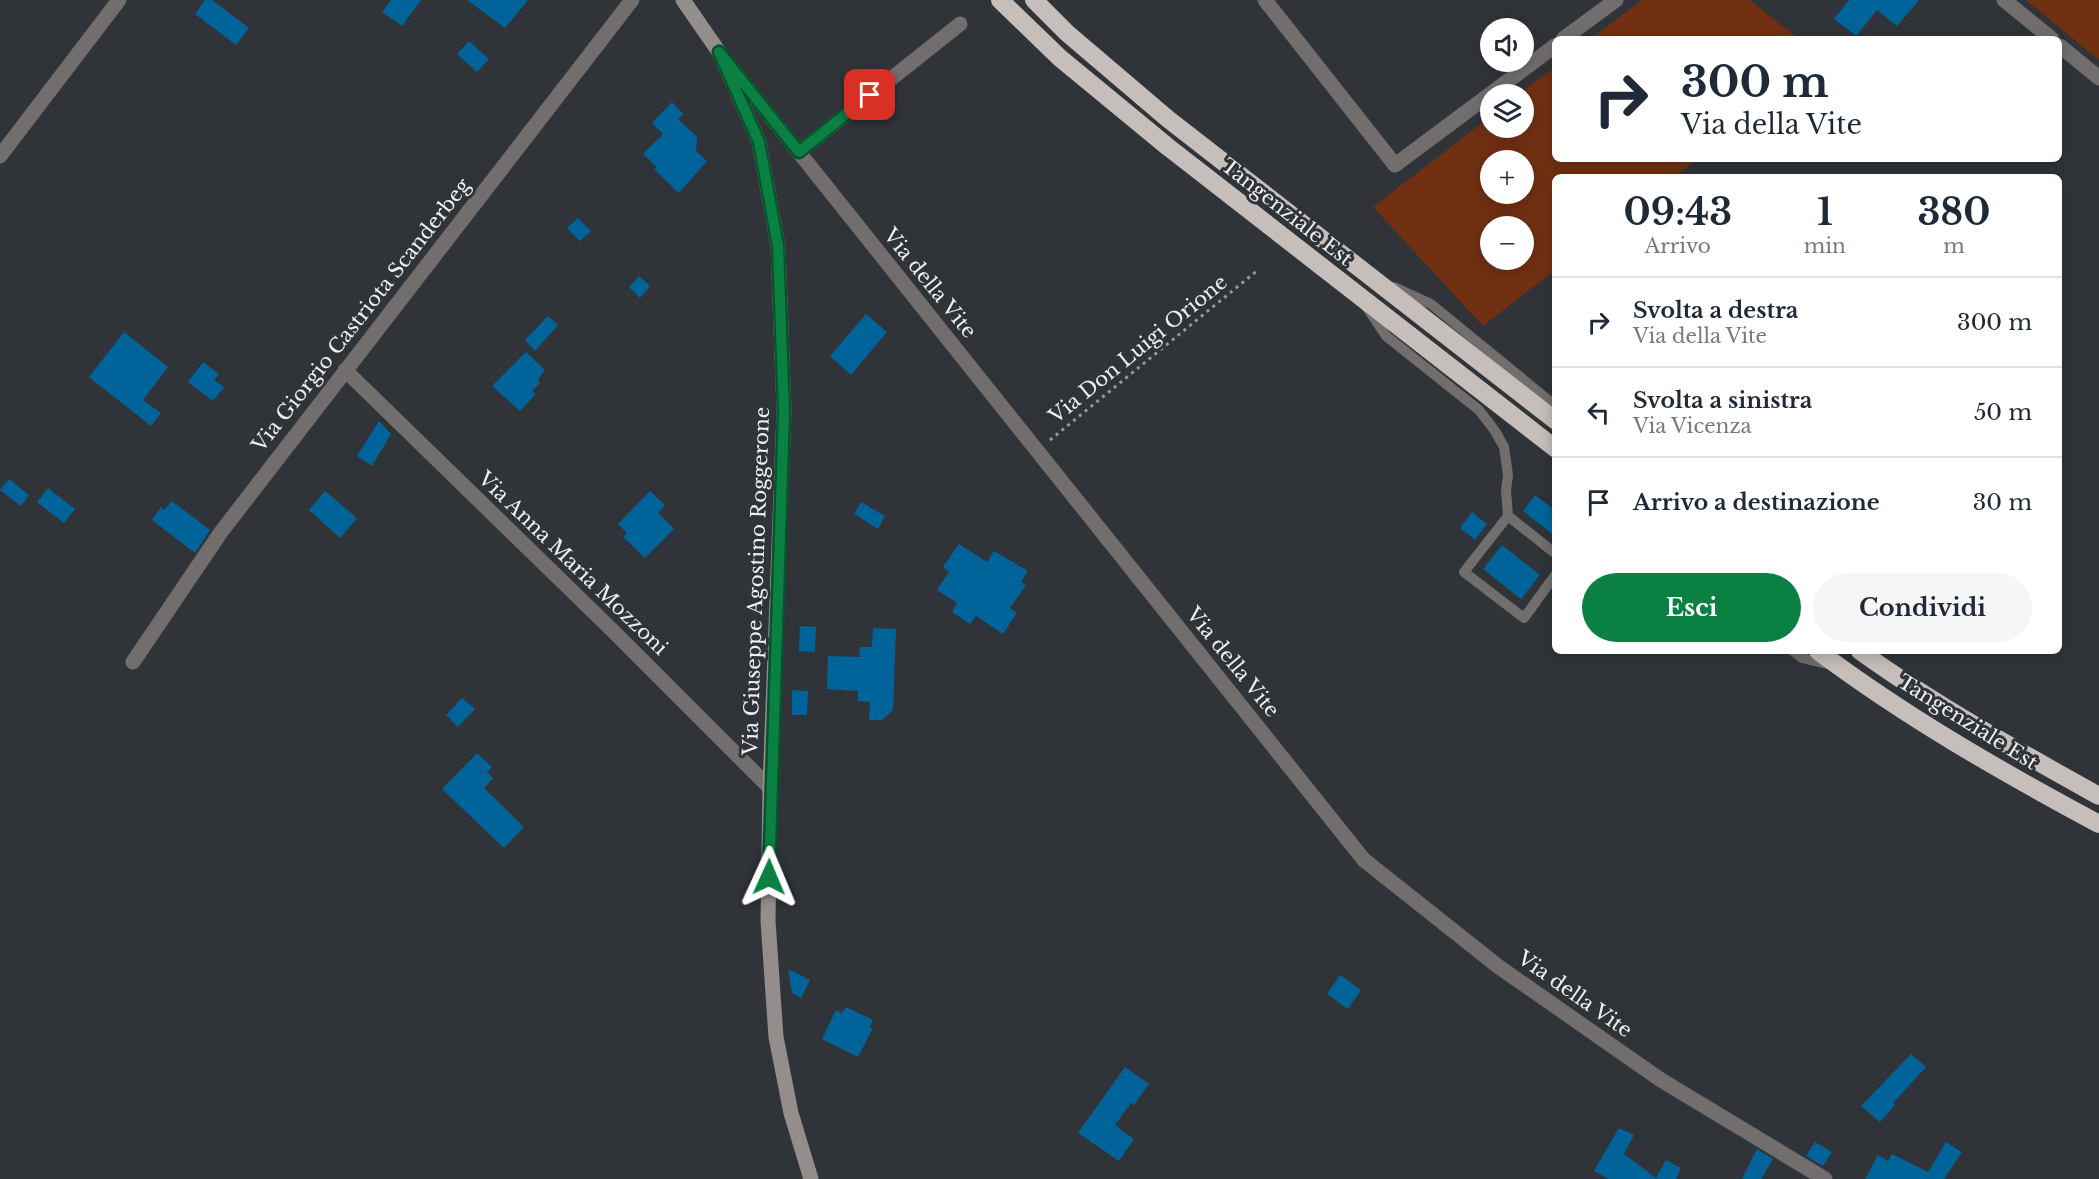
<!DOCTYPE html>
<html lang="it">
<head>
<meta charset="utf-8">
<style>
	body { margin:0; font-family:"Libre Baskerville",serif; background:#f6f6f7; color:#1f2937; height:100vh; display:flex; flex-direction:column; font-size:22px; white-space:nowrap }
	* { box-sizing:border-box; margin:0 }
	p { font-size:20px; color:#747a83 }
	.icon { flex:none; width:33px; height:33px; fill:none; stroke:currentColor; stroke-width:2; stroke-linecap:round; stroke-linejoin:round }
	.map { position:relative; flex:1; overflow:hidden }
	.sheet { position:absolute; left:1552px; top:174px; width:510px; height:480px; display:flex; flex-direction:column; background:#fff; border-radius:9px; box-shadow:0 3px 15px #0003 }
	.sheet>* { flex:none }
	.hud { position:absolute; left:1552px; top:36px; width:510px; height:126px; border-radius:9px; box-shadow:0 3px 15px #0003; background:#fff; color:#1f2937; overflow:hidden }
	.controls { position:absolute; left:1480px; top:18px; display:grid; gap:12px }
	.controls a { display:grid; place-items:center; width:54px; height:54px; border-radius:50%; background:#fff; box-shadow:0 3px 15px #0003; font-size:30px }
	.pin { position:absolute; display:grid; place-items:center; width:51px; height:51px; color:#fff; margin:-26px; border-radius:12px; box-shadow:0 3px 9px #0006 }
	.me { position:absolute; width:66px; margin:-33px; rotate:1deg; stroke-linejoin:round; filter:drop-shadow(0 0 4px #0008) }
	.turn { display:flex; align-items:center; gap:21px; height:126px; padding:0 30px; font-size:27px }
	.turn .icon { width:78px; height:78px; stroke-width:2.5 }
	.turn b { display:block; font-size:42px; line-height:51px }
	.eta { display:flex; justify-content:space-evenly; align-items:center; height:102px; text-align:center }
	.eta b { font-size:36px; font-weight:700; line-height:42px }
	.action { display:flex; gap:12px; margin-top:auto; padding:12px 30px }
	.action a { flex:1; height:69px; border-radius:36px; background:#0b8043; color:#fff; font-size:24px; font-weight:700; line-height:69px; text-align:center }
	.action a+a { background:#f6f6f7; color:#1f2937 }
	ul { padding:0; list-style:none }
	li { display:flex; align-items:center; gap:18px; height:90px; padding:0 30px; border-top:2px solid #e0e1e3 }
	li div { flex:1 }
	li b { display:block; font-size:22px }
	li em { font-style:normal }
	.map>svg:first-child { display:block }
</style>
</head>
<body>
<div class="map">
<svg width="2099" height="1179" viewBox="0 0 2099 1179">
	<rect width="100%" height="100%" fill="#303438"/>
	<!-- green -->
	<path fill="#713012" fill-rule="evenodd" d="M1642 0H1750L1799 39H1591Z
		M2028 0H2099V60L2027 1Z
		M1555 67 1556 159H1697L1674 177H1556L1555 270 1483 326 1373 207 1491 116V128H1524V94H1519ZM1491 160H1524V194H1491ZM1491 226H1524V260H1491Z"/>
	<!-- building -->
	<path fill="#00649a" d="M205 0H212L249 28 236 45 195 14Z
		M391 0H421L402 26 382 12Z
		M467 0H528L505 28Z
		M1849 0H1919L1897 26 1877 10 1856 36 1834 19Z
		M469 41 489 59 477 72 457 54Z
		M672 102 683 114 678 119 697 137 696 151 707 161 679 193 654 169 657 167 643 154 663 134 652 123Z
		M578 218 591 231 580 241 567 228Z
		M639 276 650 286 640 298 629 287Z
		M866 314 887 332 851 375 830 356Z
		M548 316 558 325 535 351 525 340Z
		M124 332 168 367 143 400 161 413 151 426 89 377Z
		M526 352 545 370 538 379 540 383 532 391 536 394 520 411 492 386Z
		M203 362 219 374 214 380 224 387 213 401 188 382Z
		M379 421 391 434 372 466 357 456Z
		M9 479 29 495 21 506 0 490Z
		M48 488 75 509 64 523 37 502Z
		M325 491 357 518 340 538 309 510Z
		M650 491 665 505 658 513 674 529 645 558 623 537 627 533 618 524Z
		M1535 495 1556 511V537L1523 511Z
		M172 501 210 530 195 553 152 520 161 507 164 510Z
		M861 502 885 516 878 529 854 514Z
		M1472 512 1487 524 1475 540 1460 528Z
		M959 544 987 562 994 551 1028 571 1021 582 1026 585 1010 608 1017 613 1003 634 976 616 970 624 952 612 957 603 937 590 949 572 943 567Z
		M1502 545 1540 575 1521 599 1483 569Z
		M800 626 816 627 815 652 799 651Z
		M873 628 896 629 893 710 882 720H869L870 702 858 701V691L827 689 828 656 859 657 860 647H872Z
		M792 690 808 691 807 715H792Z
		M462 698 475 709 458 727 446 715Z
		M477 753 492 767 487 772 493 778 484 788 524 827 504 848 442 789Z
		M788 969 810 980 801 998 792 993Z
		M1340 975 1361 990 1348 1009 1327 994Z
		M846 1007 873 1020 870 1027 873 1028 858 1057 822 1039 836 1010 842 1013Z
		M1911 1054 1926 1067 1893 1103 1895 1105 1880 1122 1861 1106Z
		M1125 1067 1149 1084 1134 1105 1131 1103 1115 1125 1134 1139 1119 1161 1078 1133Z
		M1619 1128 1634 1135 1624 1154 1656 1178 1666 1160 1681 1168 1676 1179H1609L1594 1171Z
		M1815 1142 1832 1152 1823 1166 1806 1156Z
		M1946 1142 1962 1152 1944 1179H1865L1878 1155 1888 1161 1892 1154 1928 1172Z
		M1757 1149 1773 1159 1761 1179H1742Z"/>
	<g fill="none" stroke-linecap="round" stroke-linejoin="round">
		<!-- path -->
		<path stroke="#96999c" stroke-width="3" stroke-dasharray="3 4.5" stroke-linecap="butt" d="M1050 440 1258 270"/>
		<!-- lane -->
		<path stroke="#716e6d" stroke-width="10" d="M1394 287 1431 304 1547 399 1556 404
			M1367 308 1386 336 1479 410 1495 431 1504 447 1508 475 1506 490 1508 516 1556 554
			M1508 516 1464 572 1524 618 1556 574
			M1793 651 1802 658 1831 665"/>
		<!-- street -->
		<path stroke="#716e6d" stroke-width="15" d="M1265 0 1395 165 1556 45
			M2004 0 2052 39
			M1563 39 1616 0
			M2060 46 2099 78
			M726 61 1364 860 1499 967 1661 1080 1825 1179
			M799 152 960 24
			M0 156 119 0
			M345 370 611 629 770 788
			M133 662 221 532 632 0"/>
		<!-- secondary -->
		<path stroke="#938e8c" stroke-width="15" d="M683 0 719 52 759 142 778 246 784 411 770 788 768 921 776 1037 791 1113 811 1179"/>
		<!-- highway -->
		<path stroke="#c5bebb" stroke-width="18" d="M1000 0 1060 58 1168 147 1556 449
			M1034 0 1067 33 1168 119 1556 421
			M1818 651C1906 717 2002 772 2099 824
			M1860 651C1935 705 2018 751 2099 796"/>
	</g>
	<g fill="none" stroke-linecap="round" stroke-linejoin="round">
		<!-- route casing -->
		<g stroke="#07532c" stroke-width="15">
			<path id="route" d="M769 877 784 411 778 246 759 142 719 52 799 152 870 95"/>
		</g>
		<!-- route -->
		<use href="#route" stroke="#0b8043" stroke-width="10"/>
	</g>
	<g text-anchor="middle" stroke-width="6" stroke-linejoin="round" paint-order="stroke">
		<!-- street labels -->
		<g font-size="20" fill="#edf0f2" stroke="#303438">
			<text transform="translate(1287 212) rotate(38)" y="7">Tangenziale Est</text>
			<text transform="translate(930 283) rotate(51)" y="7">Via della Vite</text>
			<text transform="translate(361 315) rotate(-52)" y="7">Via Giorgio Castriota Scanderbeg</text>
			<text transform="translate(1138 349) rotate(-39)" y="7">Via Don Luigi Orione</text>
			<text transform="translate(573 563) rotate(44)" y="7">Via Anna Maria Mozzoni</text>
			<text transform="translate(756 581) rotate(-88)" y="7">Via Giuseppe Agostino Roggerone</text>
			<text transform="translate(1233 662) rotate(51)" y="7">Via della Vite</text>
			<text transform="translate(1968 722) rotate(32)" y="7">Tangenziale Est</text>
			<text transform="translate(1575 994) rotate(35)" y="7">Via della Vite</text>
		</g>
	</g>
</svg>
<div class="controls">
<a><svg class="icon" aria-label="sound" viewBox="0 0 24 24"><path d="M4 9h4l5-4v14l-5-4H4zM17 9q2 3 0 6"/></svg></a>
<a><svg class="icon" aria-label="layers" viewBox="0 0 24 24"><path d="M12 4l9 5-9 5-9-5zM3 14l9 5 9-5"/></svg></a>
<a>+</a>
<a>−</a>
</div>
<div class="pin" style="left:870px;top:95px;background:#d93025"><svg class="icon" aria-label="arrive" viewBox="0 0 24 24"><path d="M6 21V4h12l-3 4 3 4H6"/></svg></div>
<svg class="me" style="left:769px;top:877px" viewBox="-20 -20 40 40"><path d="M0-17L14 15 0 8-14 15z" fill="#0b8043" stroke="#fff" stroke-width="4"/></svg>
<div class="hud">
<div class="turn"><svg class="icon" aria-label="right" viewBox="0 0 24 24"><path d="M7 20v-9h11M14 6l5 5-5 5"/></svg><div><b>300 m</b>Via della Vite</div></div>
</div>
<section class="sheet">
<div class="eta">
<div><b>09:43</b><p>Arrivo</p></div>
<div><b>1</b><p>min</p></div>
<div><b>380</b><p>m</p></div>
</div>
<ul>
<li><svg class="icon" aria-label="right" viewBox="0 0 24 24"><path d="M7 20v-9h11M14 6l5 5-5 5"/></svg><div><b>Svolta a destra</b><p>Via della Vite</p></div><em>300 m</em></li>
<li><svg class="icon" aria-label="left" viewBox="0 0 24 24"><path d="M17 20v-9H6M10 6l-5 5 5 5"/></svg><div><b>Svolta a sinistra</b><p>Via Vicenza</p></div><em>50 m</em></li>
<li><svg class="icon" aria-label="arrive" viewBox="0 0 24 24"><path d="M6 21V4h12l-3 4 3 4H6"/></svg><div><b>Arrivo a destinazione</b></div><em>30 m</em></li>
</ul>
<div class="action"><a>Esci</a><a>Condividi</a></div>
</section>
</div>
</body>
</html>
